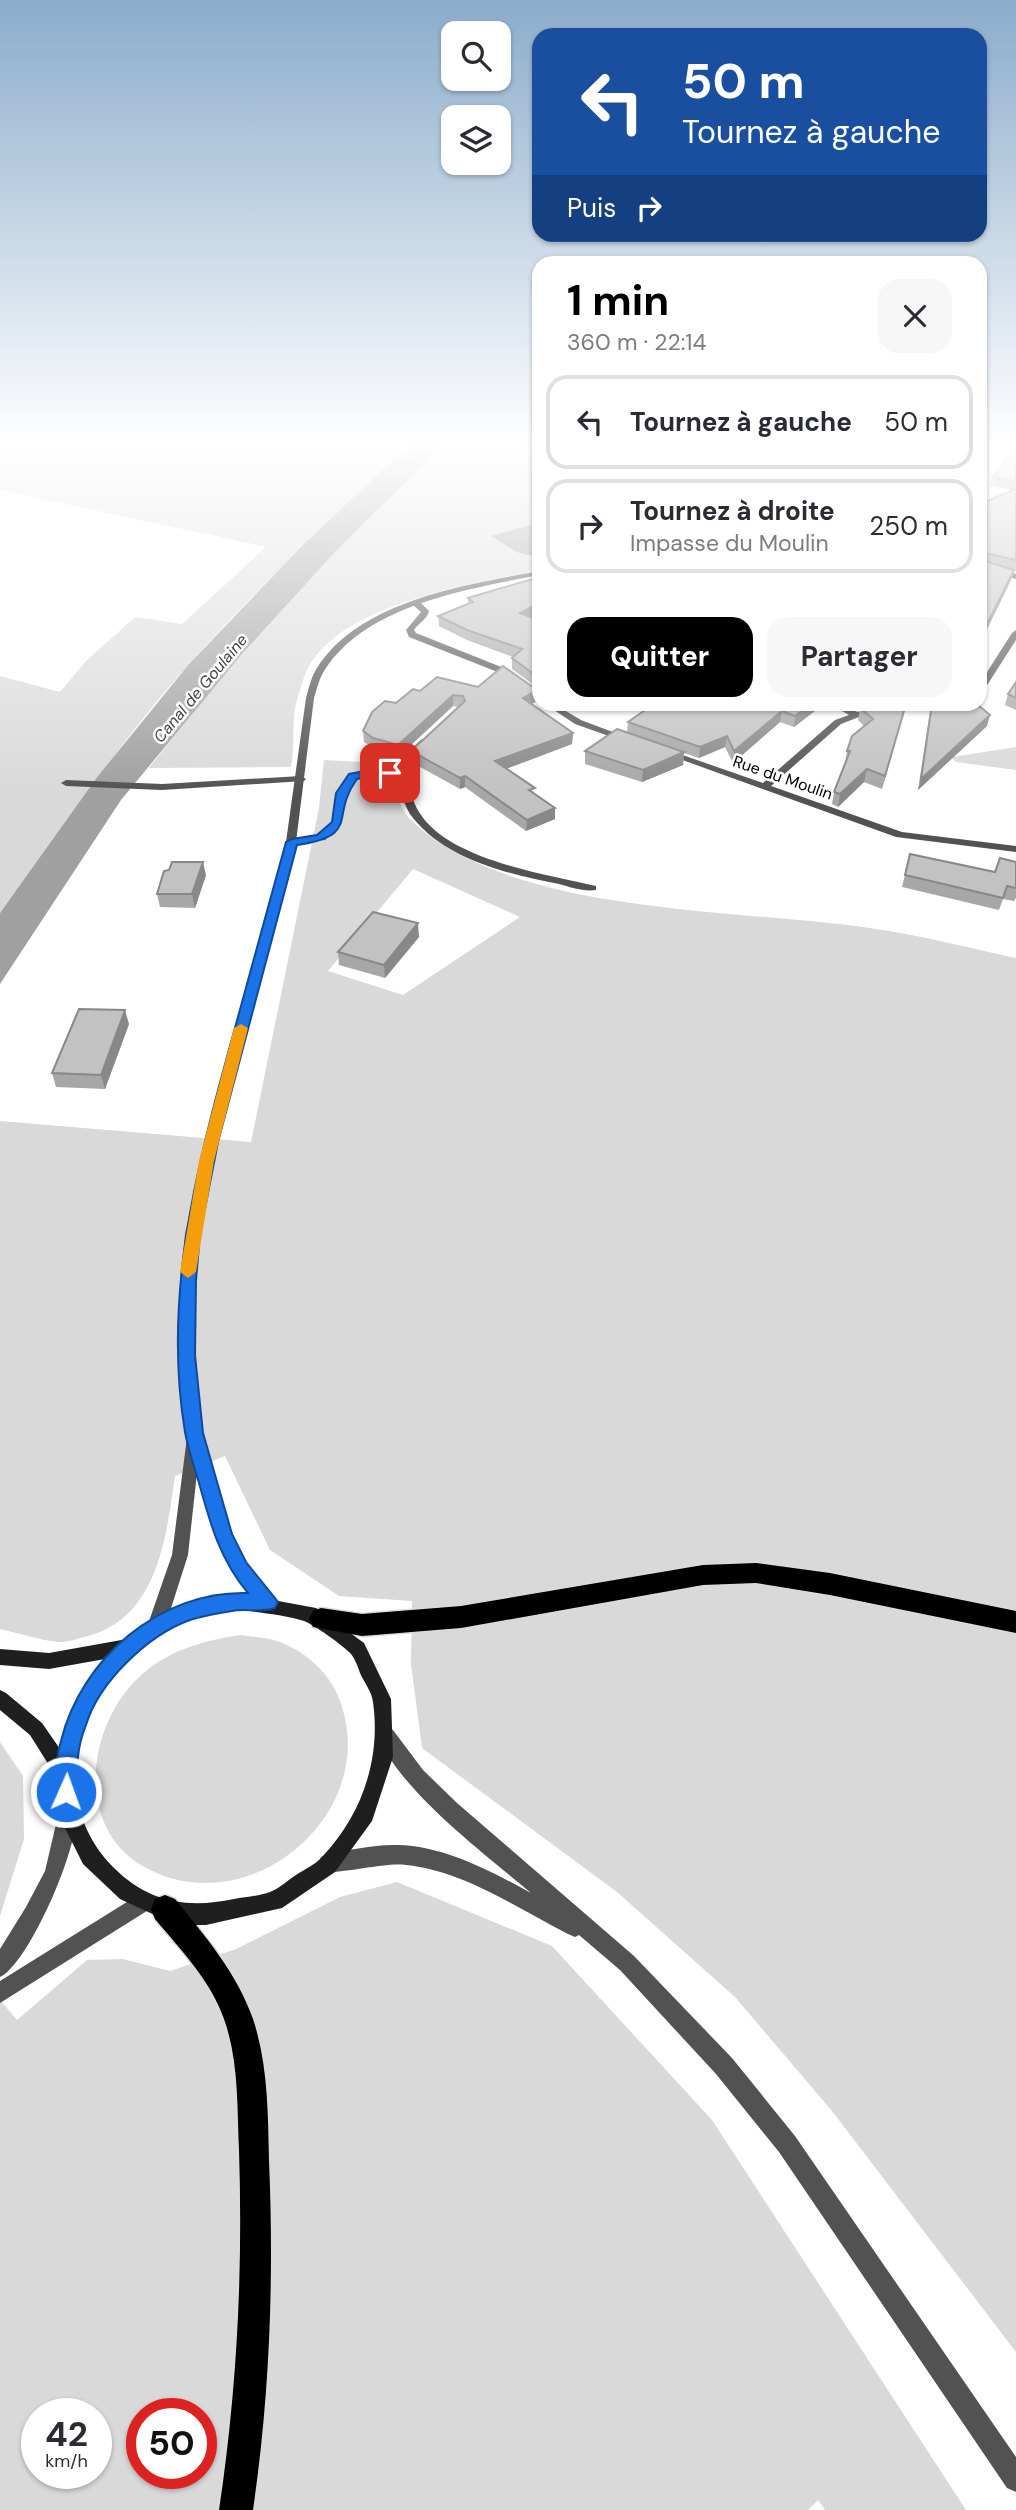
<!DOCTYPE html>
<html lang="fr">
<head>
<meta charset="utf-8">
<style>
	body { margin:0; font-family:"DM Sans",sans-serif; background:#f7f7f7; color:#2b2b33; height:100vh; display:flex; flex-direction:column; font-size:26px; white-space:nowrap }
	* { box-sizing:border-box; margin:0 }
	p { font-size:23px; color:#7c7c81 }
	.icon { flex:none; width:38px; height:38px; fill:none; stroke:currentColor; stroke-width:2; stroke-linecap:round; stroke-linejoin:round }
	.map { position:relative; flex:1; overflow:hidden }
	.side { position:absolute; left:532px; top:256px; width:455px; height:455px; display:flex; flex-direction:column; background:#fff; border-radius:21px; box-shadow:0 2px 5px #0004 }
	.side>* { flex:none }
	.guide { position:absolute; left:532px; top:28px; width:455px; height:214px; border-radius:21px; box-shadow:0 2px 5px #0004; background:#1a4fa0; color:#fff; overflow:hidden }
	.tools { position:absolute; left:441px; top:21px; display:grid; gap:14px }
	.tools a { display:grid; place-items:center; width:70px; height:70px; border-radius:14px; background:#fff; box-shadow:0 2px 5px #0004; font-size:35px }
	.speed { position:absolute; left:21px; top:2398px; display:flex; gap:14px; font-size:35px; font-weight:700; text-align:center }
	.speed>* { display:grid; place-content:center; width:91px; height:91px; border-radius:50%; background:#fff; box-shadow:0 2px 5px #0004; line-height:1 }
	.speed small { font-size:18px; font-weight:400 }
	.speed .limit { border:10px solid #d22; background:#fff; color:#111 }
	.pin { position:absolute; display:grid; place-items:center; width:60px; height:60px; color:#fff; margin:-30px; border-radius:14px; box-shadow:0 4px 10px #0006 }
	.me { position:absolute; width:77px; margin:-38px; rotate:2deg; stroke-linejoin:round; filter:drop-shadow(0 0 5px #0008) }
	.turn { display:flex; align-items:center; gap:24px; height:147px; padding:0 35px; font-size:32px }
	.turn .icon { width:91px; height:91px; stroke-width:2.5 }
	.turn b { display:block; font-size:49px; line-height:60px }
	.then { display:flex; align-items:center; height:66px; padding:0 35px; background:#0003; gap:14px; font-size:26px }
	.round { display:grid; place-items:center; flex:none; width:74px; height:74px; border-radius:21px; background:#f7f7f7 }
	.head { display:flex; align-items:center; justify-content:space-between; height:119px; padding:0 35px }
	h1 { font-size:42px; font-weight:700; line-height:52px; color:#000 }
	.cta { display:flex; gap:14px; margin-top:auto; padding:14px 35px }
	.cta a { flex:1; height:80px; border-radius:21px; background:#000; color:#fff; font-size:28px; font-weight:700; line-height:80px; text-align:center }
	.cta a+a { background:#f7f7f7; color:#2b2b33 }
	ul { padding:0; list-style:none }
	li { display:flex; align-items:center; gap:21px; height:94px; margin:0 14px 10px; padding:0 21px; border:4px solid #e1e1e2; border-radius:21px }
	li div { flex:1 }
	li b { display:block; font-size:26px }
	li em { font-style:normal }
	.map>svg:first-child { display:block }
</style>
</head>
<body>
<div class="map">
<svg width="1016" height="2510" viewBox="0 0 1016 2510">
	<rect width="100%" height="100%" fill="#fff"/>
	<!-- green -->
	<path fill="#d9d9d9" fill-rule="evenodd" d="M0 442H412C337 514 260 585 190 663 119 741 63 830 0 913V676L60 692 86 661 135 617 182 624 266 547 0 490Z
		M446 442H539V526L535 524 492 536 533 558H539V570C474 584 330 604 304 677 301 687 297 698 295 708 292 727 295 747 291 767L149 768C239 652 338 542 446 442Z
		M1016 747V770L956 762 952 757Z
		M324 760 381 763C389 777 401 811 410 819 510 917 743 908 876 929 923 936 970 948 1016 958V2352L832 2111 735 1997 617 1892 422 1748 411 1664 412 1601 339 1596 270 1550 225 1456 175 1476C166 1538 158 1620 84 1637 76 1639 66 1643 58 1642 39 1640 19 1633 0 1629V1121L251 1142 319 808ZM413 869 520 917 403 995 328 971Z
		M240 1635C252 1637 266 1637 277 1641 303 1650 327 1670 338 1696 386 1811 248 1929 141 1865 76 1826 87 1729 136 1680 165 1651 201 1641 240 1635Z
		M0 1742 23 1776 24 1839 0 1916Z
		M397 1882 552 1946 712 2120 966 2510H825L818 2500 808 2510H0V2000L17 2020 87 1960 123 1959 170 1971 236 1949 340 1897ZM37 2413H96V2473H37ZM142 2413H201V2473H142Z"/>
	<!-- water -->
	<path fill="#a0a0a0" d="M412 442H446L335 552 242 654 121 800 0 984V913L98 776 189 664 301 547Z
		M535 524 539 526V558L517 552 491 536Z"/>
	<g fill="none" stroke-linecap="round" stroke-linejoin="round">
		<!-- trunk casing -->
		<g stroke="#dbdbdb" stroke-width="3">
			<path id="trunk" d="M756 1563 830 1573 1016 1611V1633L830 1595 756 1583 703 1585 461 1628 362 1636 313 1627 309 1619 313 1611 321 1608 362 1614 461 1606 703 1565Z
				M165 1895 175 1899C205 1936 237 1973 253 2019 268 2064 268 2113 269 2160 274 2278 270 2394 253 2510H219C237 2391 243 2271 239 2150 237 2107 239 2061 224 2019 211 1981 180 1949 155 1919L151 1909 155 1899Z"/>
		</g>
		<!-- minor -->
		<path fill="#525252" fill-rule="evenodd" d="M980 564 1016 574V579L980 568Z
			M413 601H419L429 611C427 620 419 622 414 630L416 633 511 671 539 692V699L505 675 409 637 406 630 421 612 413 605Z
			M1016 630V640L984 690 980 693V683L1012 633Z
			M545 704H554L581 720 631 739 623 741 575 724Z
			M830 704C843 703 850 712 861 712 882 711 902 702 922 704L859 717 841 724 771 786 902 832 1016 846V852L896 837 663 753 671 751 763 783 835 720 849 715Z
			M422 739 430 741 397 772 407 776C410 788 412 801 419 812 448 860 545 874 596 886V890C584 892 570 887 559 884 508 874 447 860 413 818 404 807 401 791 398 778L382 774 356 778 346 793 341 825 325 840 287 844V840L318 835 332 822 336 793 350 774 382 768 388 770Z
			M301 776 306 779 304 781 162 790 66 786 61 783 66 780 162 784Z
			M68 1800 75 1803C87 1833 28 1966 0 1977V1949L26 1907 45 1871 61 1803Z
			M143 1892 150 1895 153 1902 150 1909 0 2003V1981Z"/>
		<!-- tertiary -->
		<path fill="#525252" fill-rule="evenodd" d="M539 571V575C469 589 369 604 326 668 320 676 317 688 314 698L296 842 217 1142 199 1234 194 1280 193 1355 202 1433 231 1534 245 1563 277 1602 274 1608 268 1610 262 1608 233 1573 215 1534 197 1473 188 1555 165 1627 162 1633 156 1635 150 1633 147 1627 172 1555 187 1437 179 1355 180 1280 185 1234 205 1142 286 842 306 698C309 688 311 677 317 668 360 600 466 585 539 571Z
			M387 1727 393 1730 423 1770 457 1803 634 1956 732 2058 795 2136 1016 2457V2492L1007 2488 779 2152 716 2074 620 1970 579 1935 575 1937 568 1934C517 1908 464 1871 406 1865 383 1862 335 1876 321 1871L318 1864 321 1857 328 1854C351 1850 374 1844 398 1845 444 1846 491 1871 531 1893 484 1853 401 1792 378 1736L381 1730Z"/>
		<!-- secondary -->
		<path fill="#1f1f1f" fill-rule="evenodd" d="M236 1593 316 1608 364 1643 391 1699 393 1757 372 1821 335 1872 282 1908 206 1925H194L159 1917 120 1899 83 1864 64 1826 56 1792 57 1778 30 1735 0 1710V1690L6 1693 42 1723 60 1749C70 1715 84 1687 105 1659L49 1669 0 1665V1649L49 1653 127 1639 147 1623 170 1612 199 1601ZM236 1609C258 1613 282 1614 304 1621 313 1624 344 1646 351 1654 355 1659 358 1667 360 1673 364 1682 372 1692 373 1702 381 1759 362 1815 322 1857 316 1864 305 1869 296 1875 288 1880 279 1889 270 1892 259 1896 245 1897 234 1899 186 1909 148 1902 113 1867 41 1794 82 1682 161 1634 185 1620 209 1613 236 1609Z"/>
		<!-- trunk -->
		<use href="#trunk" fill="#000" fill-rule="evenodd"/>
	</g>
	<!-- wall -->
	<path fill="#a7a7a7" d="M1016 448V571H1014L1011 580 986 631 980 640V504L1012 490 990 486 993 477Z
		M468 598 539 620V689L512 669V658L513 657 467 640 439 626 438 616 468 604Z
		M1016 682V710L1005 705 1008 694Z
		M478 687 537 690V701L531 704 573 733 572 744 506 769 534 794 555 808V819L526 831 465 787 460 789 411 762V751L458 707 453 706 399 756 374 749 364 742 363 731 396 703 420 691Z
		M634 704H824L794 727 780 722 733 763 725 747 699 758 684 753 683 765 642 782 585 764V751L627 732 628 722 647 708Z
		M841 704H906L882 789 864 782 838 807 832 804 834 792 845 763 847 751 864 726 858 720 860 708H858Z
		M922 704H977L987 726 918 790 930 711 921 709Z
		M910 854 995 872 1016 862V898L1014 901 1003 899 999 910 902 887Z
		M206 875 195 908 160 907 157 894Z
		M419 937 385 978 339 965 338 952Z
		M129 1024 105 1089 56 1087 52 1073Z"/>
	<!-- shaded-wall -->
	<path fill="#888" d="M1014 570 1011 580 986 631 980 640V634Z
		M539 603V614L520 624V613Z
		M537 690V701L523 709V698Z
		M453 695V706L399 756 398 745Z
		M811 704H824L794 727 795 716Z
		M858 704H902L858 708Z
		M906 704 904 712 882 789 885 776Z
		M782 711 780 722 733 763 734 751Z
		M990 715 987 726 918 790 921 779Z
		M573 733 572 744 495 773V761Z
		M727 736 725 747 699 758 700 747Z
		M684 752 683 765 642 782 643 770Z
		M867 769 864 782 838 807 840 794Z
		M465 776V787L460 789V778Z
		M555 808V819L526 831 527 820Z
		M203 862 206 875 195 908 192 894Z
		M418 923 419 937 385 978 384 965Z
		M125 1010 129 1024 105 1089 101 1075Z"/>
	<!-- building -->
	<path fill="#c2c2c2" stroke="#888" stroke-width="2" d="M1016 448V481L993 477Z
		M1016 489V560L981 552 982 560 1014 570 989 620 980 634V504Z
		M539 577V603L520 613 539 620V678L512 658 522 649 467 630 438 616 473 602 468 598Z
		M503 666 537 690 523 698 573 733 495 761 535 788 529 790 555 808 527 820 465 776 460 778 411 751 465 701 463 696 453 695 398 745 373 738 363 731 372 712 385 701 396 703 413 689 420 691 437 677 478 687Z
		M1016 682V698L1008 694Z
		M654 704H811L795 716 782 711 734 751 727 736 700 747 628 722Z
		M884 704H906L885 776 867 769 840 794 834 792 850 751H847L852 736 873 719 860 708Z
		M932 704H977L990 715 921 779Z
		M617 729 684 752 643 770 585 751Z
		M910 854 995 872 1000 858 1016 862V888L1007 886 1003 898 905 875Z
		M172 862H203L192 894H157L164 871 169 870Z
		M373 912 418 923 384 965 338 952Z
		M79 1009 125 1010 101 1075 52 1073Z"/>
	<!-- sky -->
	<linearGradient id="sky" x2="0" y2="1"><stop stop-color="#8baccb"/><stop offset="0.56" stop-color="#fff"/><stop offset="1" stop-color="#fff" stop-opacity="0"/></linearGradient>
	<rect width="1016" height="793" fill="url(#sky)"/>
	<!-- route -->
	<path fill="#1a73e8" stroke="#114b97" stroke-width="2" d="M382 768 396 773 390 776 382 774 357 779C329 817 362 835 297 845L218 1142 200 1234 196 1280 195 1355 203 1433 232 1534 246 1562 278 1602 275 1608C261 1613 246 1608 232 1611 219 1613 203 1616 190 1620 148 1635 99 1682 86 1725 82 1735 79 1746 78 1757 76 1771 80 1786 74 1799L66 1802 59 1799C52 1782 56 1759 61 1741 81 1659 160 1590 248 1593 220 1560 210 1523 199 1483 194 1466 188 1449 185 1432 163 1300 195 1173 230 1046 248 978 267 910 286 842L292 839 317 835 332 822 336 793 349 774Z"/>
	<!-- slow -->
	<path fill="#f59e0b" d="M241 1024 248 1028 214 1161 196 1272 188 1278 180 1272 199 1161 234 1028Z"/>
	<g text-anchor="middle" stroke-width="5" stroke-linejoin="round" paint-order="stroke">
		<!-- far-water labels -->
		<g font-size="16" font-style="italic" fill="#414141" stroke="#fff">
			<text transform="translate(200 688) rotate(-50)" y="6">Canal de Goulaine</text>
		</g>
		<!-- far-street labels -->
		<g font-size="16" fill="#000" stroke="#fff">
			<text transform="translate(783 777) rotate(19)" y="6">Rue du Moulin</text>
		</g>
	</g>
</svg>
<div class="tools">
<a><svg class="icon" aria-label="search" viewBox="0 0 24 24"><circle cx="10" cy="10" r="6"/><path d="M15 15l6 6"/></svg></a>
<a><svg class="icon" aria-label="layers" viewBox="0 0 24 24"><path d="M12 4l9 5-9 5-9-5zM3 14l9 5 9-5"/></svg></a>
</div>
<div class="speed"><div>42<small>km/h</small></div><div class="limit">50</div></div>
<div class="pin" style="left:390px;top:773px;background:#d93025"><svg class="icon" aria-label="arrive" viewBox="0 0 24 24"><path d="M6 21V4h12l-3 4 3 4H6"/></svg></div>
<svg class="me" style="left:66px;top:1792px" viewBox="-20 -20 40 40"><circle r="17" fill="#1a73e8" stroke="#fff" stroke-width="3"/><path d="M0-11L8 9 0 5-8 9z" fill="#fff"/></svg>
<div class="guide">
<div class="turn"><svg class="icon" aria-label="left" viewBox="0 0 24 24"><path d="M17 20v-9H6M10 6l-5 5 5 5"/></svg><div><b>50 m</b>Tournez à gauche</div></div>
<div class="then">Puis<svg class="icon" aria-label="right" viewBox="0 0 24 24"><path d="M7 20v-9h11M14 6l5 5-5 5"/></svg></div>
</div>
<section class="side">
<div class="head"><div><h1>1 min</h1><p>360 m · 22:14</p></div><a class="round"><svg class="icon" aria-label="close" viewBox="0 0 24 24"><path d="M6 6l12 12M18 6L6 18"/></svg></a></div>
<ul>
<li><svg class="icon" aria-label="left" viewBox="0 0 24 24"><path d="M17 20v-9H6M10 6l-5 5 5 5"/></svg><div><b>Tournez à gauche</b></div><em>50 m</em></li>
<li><svg class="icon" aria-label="right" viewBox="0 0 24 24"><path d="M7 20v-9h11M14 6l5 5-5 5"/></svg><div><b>Tournez à droite</b><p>Impasse du Moulin</p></div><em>250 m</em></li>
</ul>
<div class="cta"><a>Quitter</a><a>Partager</a></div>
</section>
</div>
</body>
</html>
